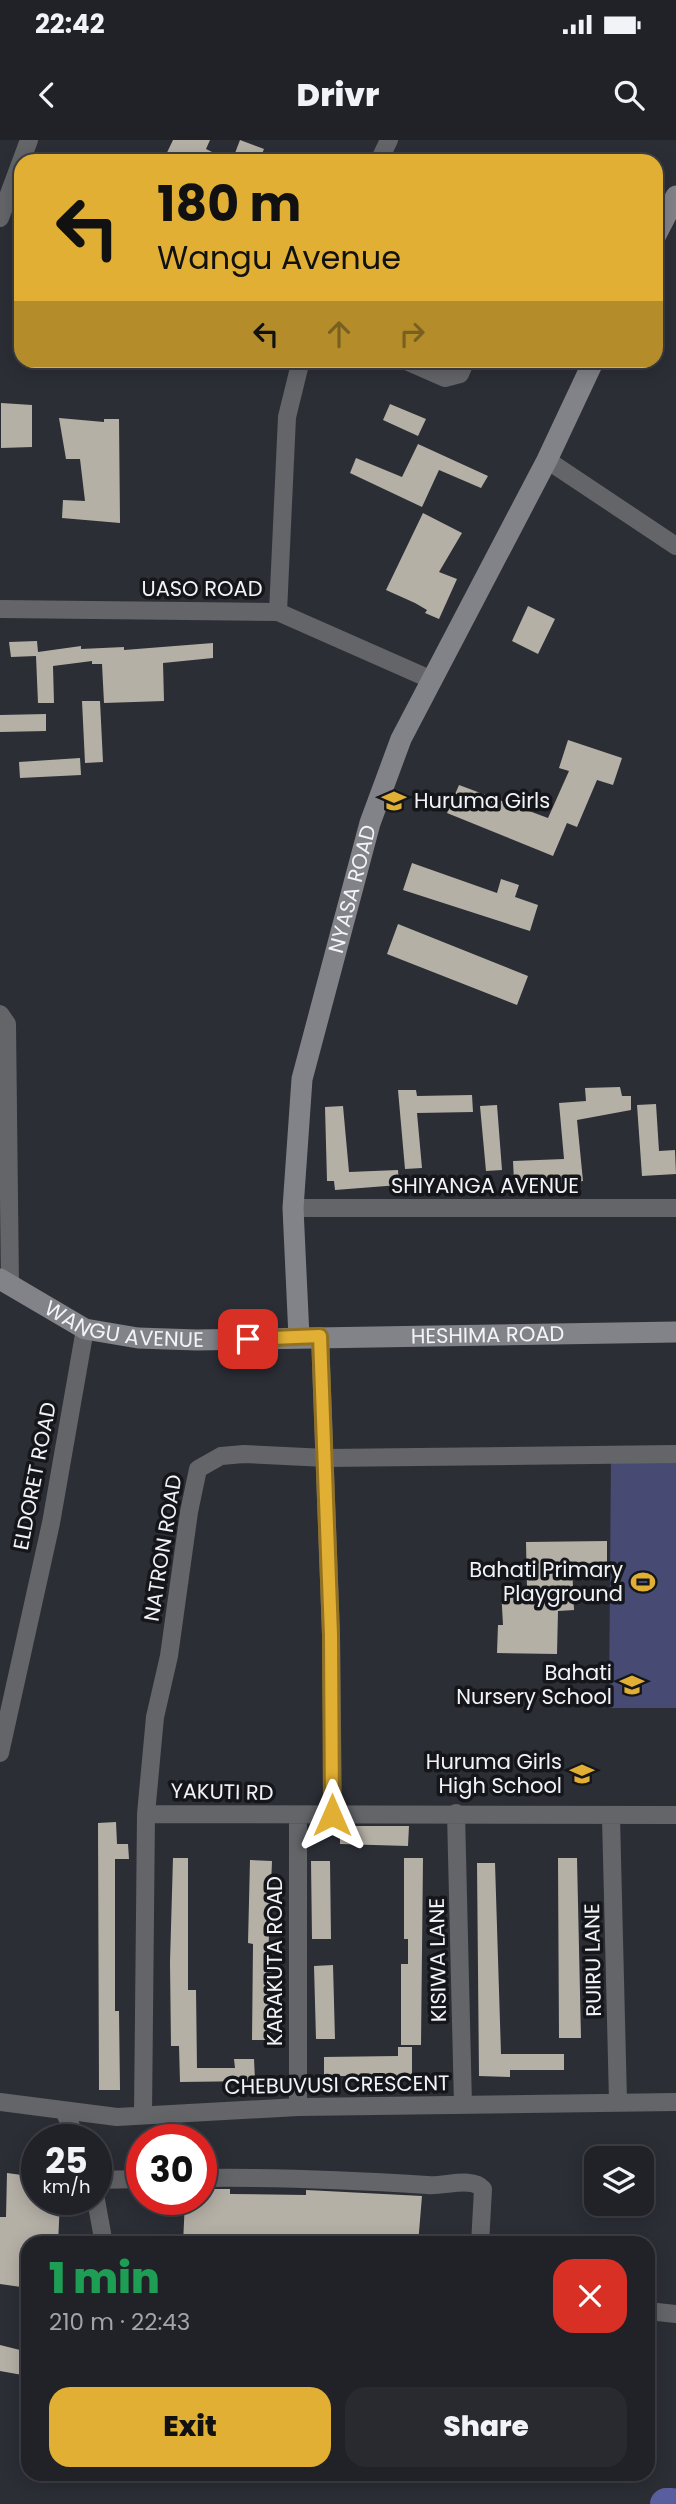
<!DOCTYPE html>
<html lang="en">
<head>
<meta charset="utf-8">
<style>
	body { margin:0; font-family:Poppins,sans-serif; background:#292a30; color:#f1f3f6; height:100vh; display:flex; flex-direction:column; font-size:26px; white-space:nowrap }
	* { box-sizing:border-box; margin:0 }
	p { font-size:23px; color:#a2a4a8 }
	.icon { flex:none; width:38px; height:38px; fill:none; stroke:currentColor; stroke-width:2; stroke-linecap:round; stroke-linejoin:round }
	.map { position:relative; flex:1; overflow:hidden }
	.drawer { position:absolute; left:21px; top:2096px; width:634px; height:245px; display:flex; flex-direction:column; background:#212228; border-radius:21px; box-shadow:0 4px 18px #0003,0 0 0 2px #3e3f45 }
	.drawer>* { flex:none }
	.banner { position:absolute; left:14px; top:14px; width:649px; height:214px; border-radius:21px; box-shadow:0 4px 18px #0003,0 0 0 2px #3e3f45; background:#e1af34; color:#111; overflow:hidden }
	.tools { position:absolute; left:584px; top:2006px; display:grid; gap:14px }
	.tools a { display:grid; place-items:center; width:70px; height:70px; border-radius:14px; background:#212228; box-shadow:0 4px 18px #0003,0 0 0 2px #3e3f45; font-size:35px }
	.speed { position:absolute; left:21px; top:1984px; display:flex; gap:14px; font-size:35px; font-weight:700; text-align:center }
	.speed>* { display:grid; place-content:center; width:91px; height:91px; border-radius:50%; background:#212228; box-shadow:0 4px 18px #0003,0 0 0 2px #3e3f45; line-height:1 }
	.speed small { font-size:18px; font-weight:400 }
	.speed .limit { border:10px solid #d22; background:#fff; color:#111 }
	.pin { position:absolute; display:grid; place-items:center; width:60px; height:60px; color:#fff; margin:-30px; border-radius:14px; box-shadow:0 4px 10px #0006 }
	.me { position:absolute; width:77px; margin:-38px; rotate:0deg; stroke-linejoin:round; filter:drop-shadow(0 0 5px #0008) }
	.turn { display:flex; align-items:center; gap:24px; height:147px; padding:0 28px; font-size:32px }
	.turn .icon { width:91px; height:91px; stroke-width:2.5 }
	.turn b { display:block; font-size:49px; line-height:60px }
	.lanes { display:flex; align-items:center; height:66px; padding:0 28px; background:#0003; justify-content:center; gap:35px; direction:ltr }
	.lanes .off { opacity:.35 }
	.round { display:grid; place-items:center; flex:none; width:74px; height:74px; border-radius:21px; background:#292a30 }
	.headline { display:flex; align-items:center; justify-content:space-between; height:119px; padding:0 28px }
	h1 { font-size:42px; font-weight:800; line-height:52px; color:#1e9e55 }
	.cta { display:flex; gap:14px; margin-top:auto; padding:14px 28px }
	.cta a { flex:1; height:80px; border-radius:21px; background:#e1af34; color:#111; font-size:28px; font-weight:800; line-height:80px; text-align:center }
	.cta a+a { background:#292a30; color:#f1f3f6 }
	.status { display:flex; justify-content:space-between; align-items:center; height:49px; padding:0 35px; background:#212228; direction:ltr }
	.status svg { height:19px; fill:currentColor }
	header { display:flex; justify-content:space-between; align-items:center; height:91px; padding:0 28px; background:#212228; font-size:32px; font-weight:800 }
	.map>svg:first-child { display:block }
</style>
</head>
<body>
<div class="status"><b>22:42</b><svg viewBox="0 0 49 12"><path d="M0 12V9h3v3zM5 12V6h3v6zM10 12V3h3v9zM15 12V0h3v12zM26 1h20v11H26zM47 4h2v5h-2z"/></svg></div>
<header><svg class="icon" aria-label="back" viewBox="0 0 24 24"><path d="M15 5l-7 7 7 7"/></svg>Drivr<svg class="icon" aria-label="search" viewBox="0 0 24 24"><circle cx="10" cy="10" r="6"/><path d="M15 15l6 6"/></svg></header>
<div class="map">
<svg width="676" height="2364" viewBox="0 0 676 2364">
	<rect width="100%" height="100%" fill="#2c2e36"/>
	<!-- green -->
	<path fill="#474b74" d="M611 1317H676V1568H609Z"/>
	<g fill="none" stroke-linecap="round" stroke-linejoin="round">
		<!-- river -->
		<path stroke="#595e9e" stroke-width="32" d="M666 2364H672"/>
	</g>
	<!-- building -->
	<path fill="#b5b0a6" d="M173 0H210L206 9 230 21H163Z
		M240 0 264 9 259 21H232Z
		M1 263 32 265V307L1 308Z
		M390 264 426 279 418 296 383 280Z
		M59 278 104 282V279H119L120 383 62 378 63 360 85 361 80 319H66Z
		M418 304 488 336 481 348 439 330 422 367 350 333 356 318 402 337Z
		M423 373 462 393 439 432 457 439 439 479 425 473 427 470 415 463 386 450Z
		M528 466 555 479 538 514 512 501Z
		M37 501 38 512 81 506V509L124 507V510L213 503V518L163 523 164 561 104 563 102 524H92V521L53 526 54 563H38L36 516 11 517 9 502Z
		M82 561H100L103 622 85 623Z
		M46 574V591L0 592V575Z
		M568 600 622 618 613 645 597 640 577 687 567 683 553 716 447 673 459 645 548 678 569 631 559 628Z
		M80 618 81 635 20 638 19 622Z
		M412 723 497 753 501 739 519 745 515 757 538 765 530 791 403 750Z
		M398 784 528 836 517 865 387 814Z
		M620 947 622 956H631V970L577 980 583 1041 557 1044V1039L514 1041 513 1021 564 1019 559 963 586 961 585 948Z
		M398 950H416L417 956 472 955 473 972 417 973 422 1028 405 1029Z
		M656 964 659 1011 675 1010 676 1034 642 1036 637 965Z
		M497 965 502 1030 486 1031 480 966Z
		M343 966 349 1032 398 1030 399 1045 335 1050 334 1041H327L325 967Z
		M607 1401V1423L572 1424 574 1470 558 1471 557 1514 497 1513 498 1485H503L501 1449 527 1448 526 1402Z
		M116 1682 117 1704H128L129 1719H115V1871H119L120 1950H99L98 1683Z
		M340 1686H409L408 1706 340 1704Z
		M173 1718H188V1850H196L197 1928H235L234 1919H254L255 1941 180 1942 179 1906H171L170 1822Z
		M404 1718H423L421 1905H401V1824H408V1799H404Z
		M558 1718H577L581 1898H559Z
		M250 1720 272 1721 268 1819H272L271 1900H252L253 1804 248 1803Z
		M311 1721H330L331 1799H312Z
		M477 1723H495L501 1914H564V1930H510V1937L479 1936Z
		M333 1825 335 1899H316L314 1826Z
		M398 1907H412V1936H324V1917L398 1916Z
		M7 2033 37 2037V2060H60L58 2104H28V2148L0 2144V2077H6Z
		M201 2049H230V2054L306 2055V2050L422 2056 418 2104H183L185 2060H201Z
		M0 2205 28 2212V2236L0 2231Z"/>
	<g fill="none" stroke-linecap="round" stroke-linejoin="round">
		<!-- street -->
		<path stroke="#646569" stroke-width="18" d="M379 21 389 0
			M0 78 29 0
			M404 220 445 238 460 234 466 220
			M547 320 676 406
			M0 469 278 472 432 540
			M278 472 287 277 301 220
			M0 874 7 884 10 1145
			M293 1068H676
			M320 1196 331 1495 333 1675
			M0 1613 51 1383 85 1189
			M456 1673 463 1965
			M146 1674 676 1675
			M298 1676V1967
			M611 1677 618 1961
			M0 1962 117 1977 298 1967 676 1962
			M65 1973 77 2000
			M143 1974 146 1674 155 1577 169 1516 189 1372 198 1329 221 1316 244 1314 326 1318 676 1314
			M201 2038C277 2037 351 2040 427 2045 444 2047 472 2036 483 2049L480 2104
			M96 2040 142 2039
			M96 2060 104 2104
			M648 2171 676 2174"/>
		<!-- secondary -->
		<g stroke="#828389" stroke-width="21">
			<path d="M656 95 676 56"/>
			<path id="s1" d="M0 1139 85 1189 138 1198 197 1200 676 1192"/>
			<path id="s2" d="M299 1197 293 1068 302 939 370 683 401 599 547 320 594 220"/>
		</g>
	</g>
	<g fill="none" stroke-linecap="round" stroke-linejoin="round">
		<!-- route casing -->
		<g stroke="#927222" stroke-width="18">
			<path id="route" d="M248 1199 320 1196 331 1495 332 1675"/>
		</g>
		<!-- route -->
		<use href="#route" stroke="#e1af34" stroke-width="12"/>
	</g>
	<!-- icons -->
	<defs>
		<g id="school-bare" transform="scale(1.89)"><path d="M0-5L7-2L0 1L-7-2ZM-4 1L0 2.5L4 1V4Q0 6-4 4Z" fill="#e1af34" stroke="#15161a" stroke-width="2.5" paint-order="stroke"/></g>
		<g id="stadium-bare" transform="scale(1.89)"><path d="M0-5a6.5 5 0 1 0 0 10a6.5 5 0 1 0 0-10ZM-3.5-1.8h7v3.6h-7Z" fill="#e1af34" stroke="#15161a" stroke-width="2.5" paint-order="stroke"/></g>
	</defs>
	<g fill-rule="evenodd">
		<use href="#school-bare" x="394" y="661"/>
		<use href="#stadium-bare" x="643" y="1442"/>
		<use href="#school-bare" x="632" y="1545"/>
		<use href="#school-bare" x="582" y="1634"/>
	</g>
	<g text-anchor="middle" stroke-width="7" stroke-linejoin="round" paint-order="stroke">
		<!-- street labels -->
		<g font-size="21" fill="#f2f3f9" stroke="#15161a">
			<text x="202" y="456">UASO ROAD</text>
			<text dy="7" stroke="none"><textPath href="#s2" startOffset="455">NYASA ROAD</textPath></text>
			<text x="485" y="1053">SHIYANGA AVENUE</text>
			<text dy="7" stroke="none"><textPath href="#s1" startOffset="136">WANGU AVENUE</textPath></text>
			<text dy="7" stroke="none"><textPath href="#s1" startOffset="502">HESHIMA ROAD</textPath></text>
			<text transform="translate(35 1336) rotate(-79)" y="7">ELDORET ROAD</text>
			<text transform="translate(163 1408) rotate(-81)" y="7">NATRON ROAD</text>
			<text transform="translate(222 1652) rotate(1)" y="7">YAKUTI RD</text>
			<text transform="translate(438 1820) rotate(-91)" y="7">KISIWA LANE</text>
			<text transform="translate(593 1820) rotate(-91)" y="7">RUIRU LANE</text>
			<text transform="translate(275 1821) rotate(-90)" y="7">KARAKUTA ROAD</text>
			<text transform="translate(337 1945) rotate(-1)" y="7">CHEBUVUSI CRESCENT</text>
		</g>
		<!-- poi labels -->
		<g font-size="21" fill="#f2f3f9" stroke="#15161a" text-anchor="end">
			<text x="414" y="668" text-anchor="start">Huruma Girls</text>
			<text x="623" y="1437">Bahati Primary<tspan x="623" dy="24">Playground</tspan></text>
			<text x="612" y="1540">Bahati<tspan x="612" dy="24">Nursery School</tspan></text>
			<text x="562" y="1629">Huruma Girls<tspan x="562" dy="24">High School</tspan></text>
		</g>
	</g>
</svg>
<div class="tools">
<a><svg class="icon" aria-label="layers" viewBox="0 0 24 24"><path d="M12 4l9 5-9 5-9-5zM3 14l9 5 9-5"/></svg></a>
</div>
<div class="speed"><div>25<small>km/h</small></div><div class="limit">30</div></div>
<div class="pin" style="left:248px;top:1199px;background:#d93025"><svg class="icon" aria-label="arrive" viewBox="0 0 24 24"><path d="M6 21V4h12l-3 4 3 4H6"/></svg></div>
<svg class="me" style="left:332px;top:1675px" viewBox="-20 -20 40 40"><path d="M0-17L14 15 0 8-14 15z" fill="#e1af34" stroke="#fff" stroke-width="4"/></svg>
<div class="banner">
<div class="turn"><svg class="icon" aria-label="left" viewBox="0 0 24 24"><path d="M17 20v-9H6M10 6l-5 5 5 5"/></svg><div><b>180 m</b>Wangu Avenue</div></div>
<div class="lanes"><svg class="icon" aria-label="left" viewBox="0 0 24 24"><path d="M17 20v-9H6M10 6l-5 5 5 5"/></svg><svg class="icon off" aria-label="ahead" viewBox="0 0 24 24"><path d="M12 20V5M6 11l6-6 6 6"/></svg><svg class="icon off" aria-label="right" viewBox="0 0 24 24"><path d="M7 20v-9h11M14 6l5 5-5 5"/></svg></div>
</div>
<section class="drawer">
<div class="headline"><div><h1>1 min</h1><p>210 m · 22:43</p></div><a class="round" style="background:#d93025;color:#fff"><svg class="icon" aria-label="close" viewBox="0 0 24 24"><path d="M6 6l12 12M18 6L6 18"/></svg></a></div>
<div class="cta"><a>Exit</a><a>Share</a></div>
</section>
</div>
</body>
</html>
